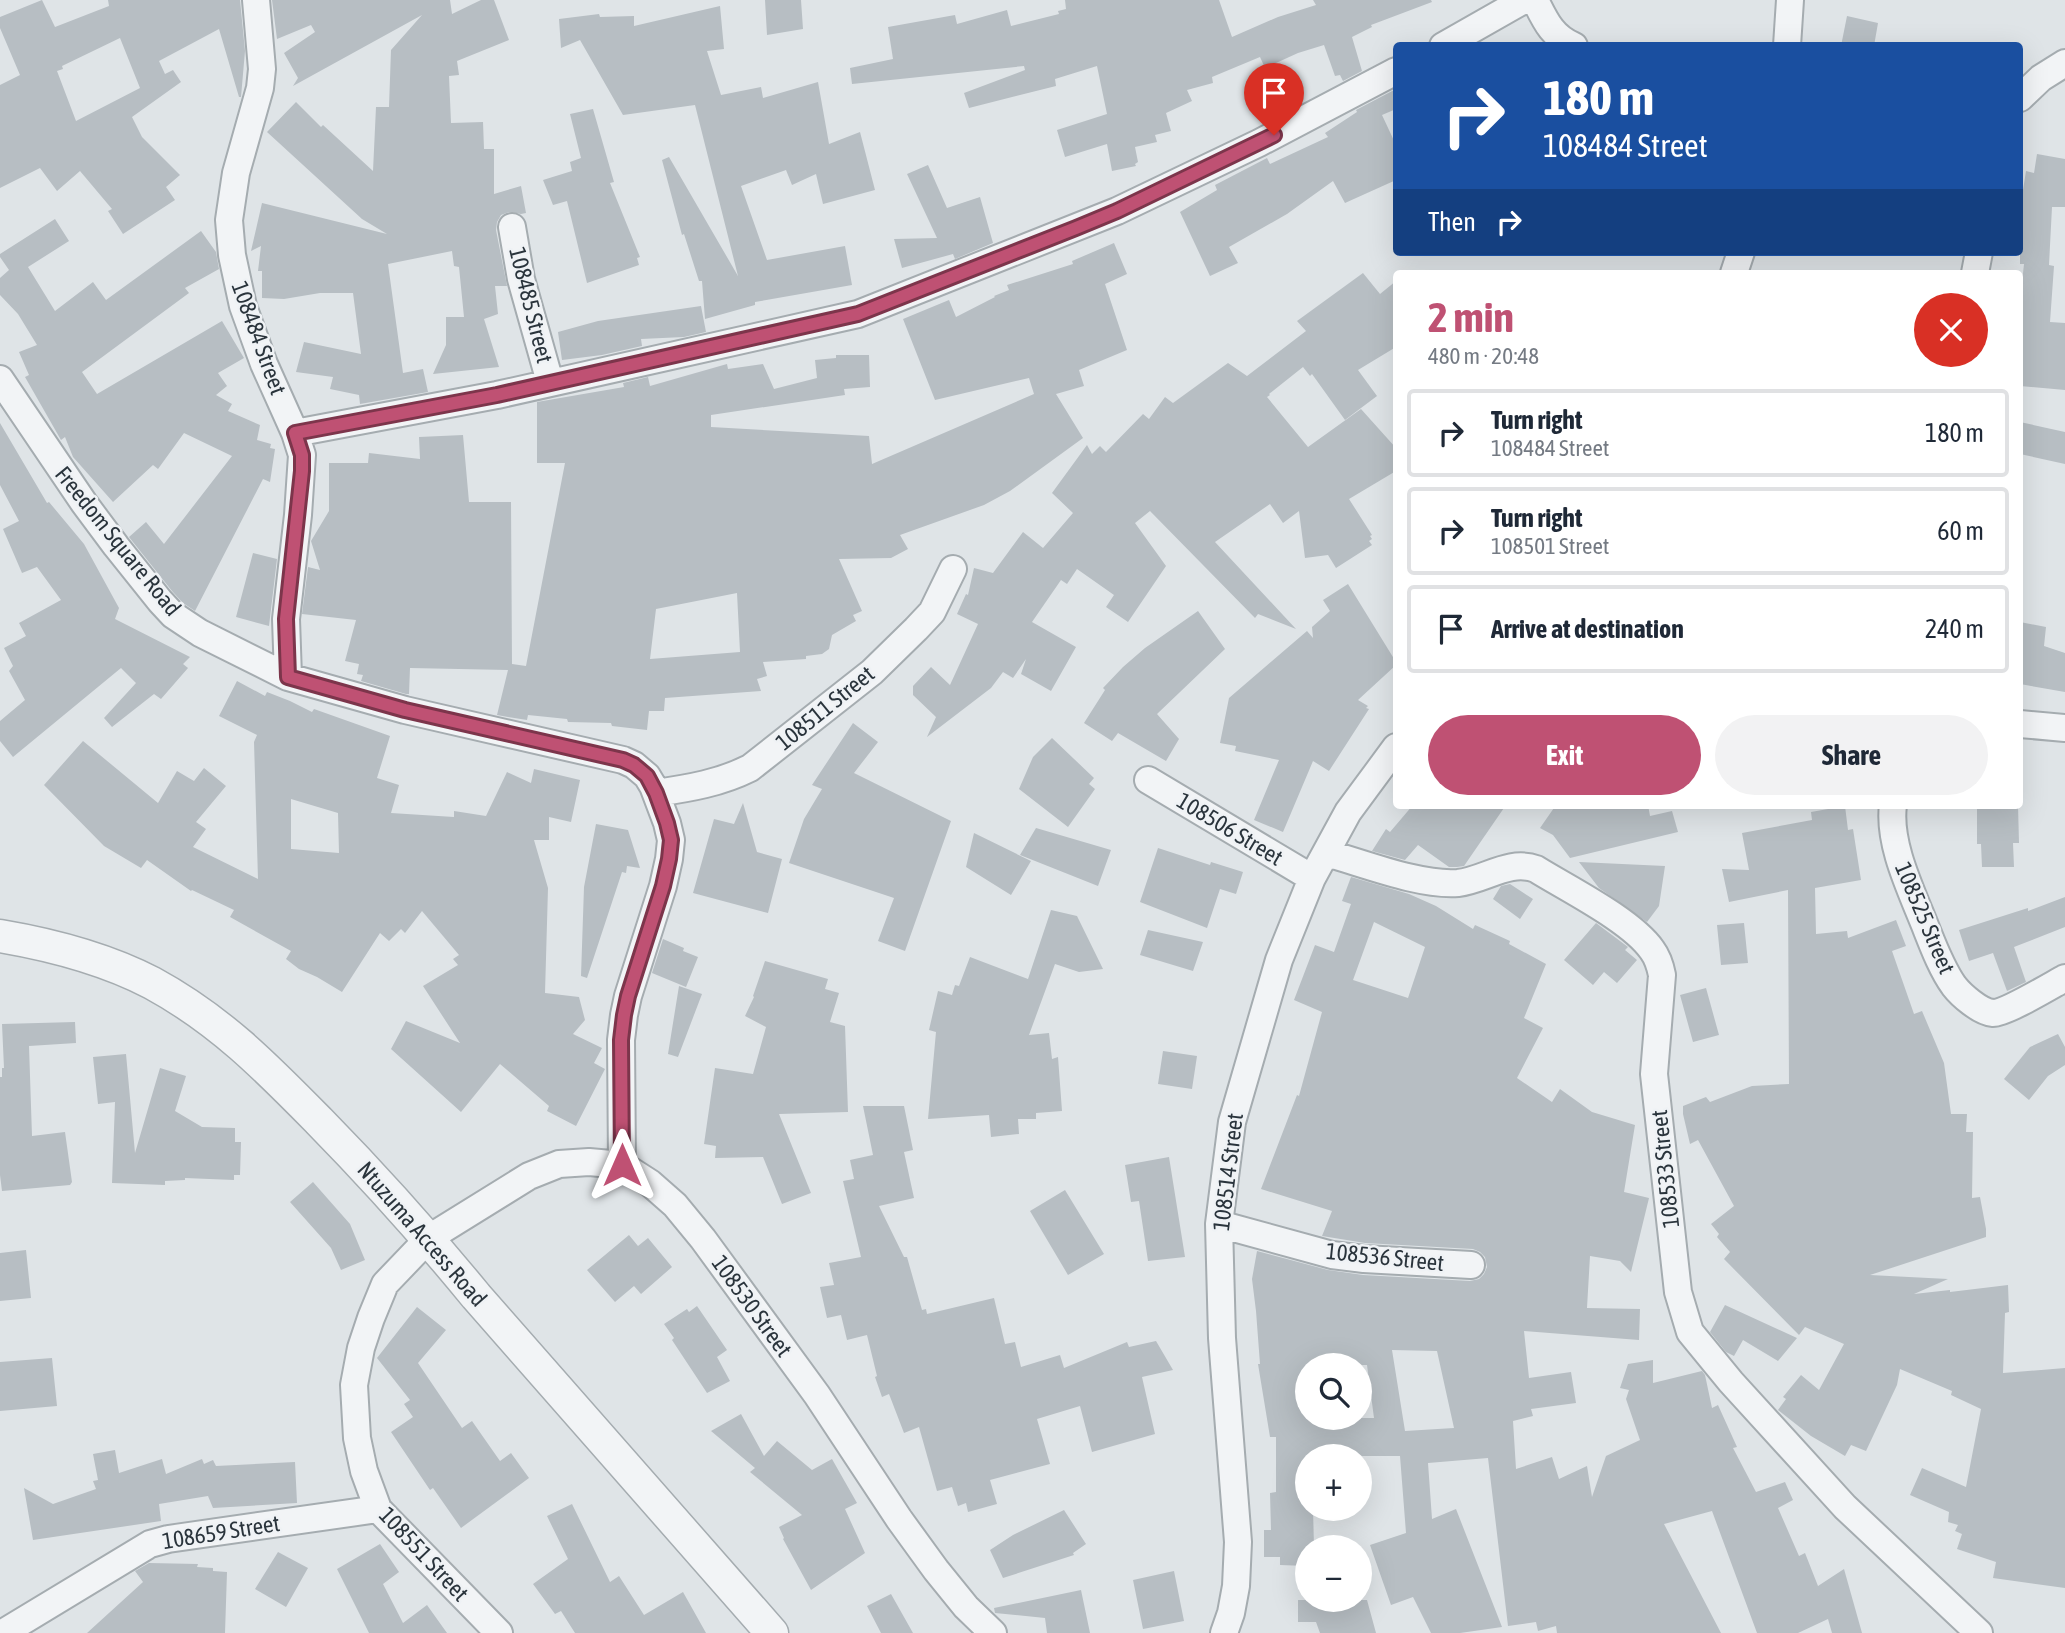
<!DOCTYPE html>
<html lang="en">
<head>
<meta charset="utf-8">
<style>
	body { margin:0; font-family:"Asap Condensed",sans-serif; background:#f2f2f3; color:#1f2937; height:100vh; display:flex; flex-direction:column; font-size:26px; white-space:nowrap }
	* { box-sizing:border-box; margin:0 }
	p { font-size:23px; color:#747a83 }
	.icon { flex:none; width:38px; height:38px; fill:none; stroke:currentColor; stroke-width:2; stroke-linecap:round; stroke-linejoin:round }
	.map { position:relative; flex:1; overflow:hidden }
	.sheet { position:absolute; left:1393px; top:270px; width:630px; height:539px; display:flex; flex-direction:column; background:#fff; border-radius:7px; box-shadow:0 7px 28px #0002 }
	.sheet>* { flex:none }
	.top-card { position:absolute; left:1393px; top:42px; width:630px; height:214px; border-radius:7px; box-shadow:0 7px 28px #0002; background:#1a4fa0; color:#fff; overflow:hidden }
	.fabs { position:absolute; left:1295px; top:1353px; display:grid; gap:14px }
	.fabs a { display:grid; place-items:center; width:77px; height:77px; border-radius:50%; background:#fff; box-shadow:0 7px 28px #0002; font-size:35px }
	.pin { position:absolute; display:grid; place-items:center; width:60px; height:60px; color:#fff; margin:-72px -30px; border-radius:50% 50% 50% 0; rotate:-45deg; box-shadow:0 0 7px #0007 }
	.pin .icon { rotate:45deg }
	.me { position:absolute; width:77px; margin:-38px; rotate:0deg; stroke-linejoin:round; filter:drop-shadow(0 0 5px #0008) }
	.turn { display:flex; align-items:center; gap:24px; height:147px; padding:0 35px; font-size:32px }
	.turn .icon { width:91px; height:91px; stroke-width:2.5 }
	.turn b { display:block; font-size:49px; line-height:60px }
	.then { display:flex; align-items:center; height:66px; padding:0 35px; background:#0003; gap:14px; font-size:26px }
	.round { display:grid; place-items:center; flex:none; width:74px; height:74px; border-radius:37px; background:#f2f2f3 }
	.overview { display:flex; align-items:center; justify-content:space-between; height:119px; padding:0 35px }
	h1 { font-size:42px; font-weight:700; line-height:52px; color:#bf5173 }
	.button { display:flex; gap:14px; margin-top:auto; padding:14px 35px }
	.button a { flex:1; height:80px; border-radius:42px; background:#bf5173; color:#fff; font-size:28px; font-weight:700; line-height:80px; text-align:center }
	.button a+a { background:#f2f2f3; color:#1f2937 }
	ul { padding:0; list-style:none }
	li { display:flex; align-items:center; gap:21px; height:88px; margin:0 14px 10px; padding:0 21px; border:4px solid #e0e1e3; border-radius:7px }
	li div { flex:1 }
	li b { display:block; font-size:26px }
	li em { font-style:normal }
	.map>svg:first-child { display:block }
</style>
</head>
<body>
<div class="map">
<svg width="2065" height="1633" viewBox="0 0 2065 1633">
	<rect width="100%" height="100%" fill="#dfe4e7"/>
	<!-- building -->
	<path fill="#b7bec3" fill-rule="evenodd" d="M42 0 55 27 109 6 108 0H240L245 51 241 97H239L219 29 159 61 165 74 173 70 181 82 132 117 142 137 180 175 166 187 175 200 123 234 108 211 112 209 80 171 57 191 40 168 0 188V85L20 75 0 28V17ZM120 38 140 88 76 121 57 71 63 69 62 66Z
		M272 0H450L452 14 481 0H494L509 40 457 61 459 75 449 76 451 123 483 122 484 149H494V194L521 186 526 213 521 214 509 212 501 215 497 222 496 230 507 286H495L498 314 484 319 499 367 433 374 446 345V317H464L459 267 454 266 452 251 388 264 403 373 423 369 428 392 360 404 359 395 330 389 333 377 296 372 304 342 361 354 353 293H320L284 299 262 298V271H258L261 246 251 251 262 203 387 234 362 219 267 132 296 102 321 127 323 125 373 171 376 107H389L391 50 422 15 293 86 298 78 284 53 315 32 311 25 277 39Z
		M765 0H801L803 29 767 35Z
		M1065 0H1219L1232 37 1278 17 1316 5 1313 0H1431L1432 2 1371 25 1372 27 1352 37 1362 71 1343 81 1340 75 1335 76 1324 45 1298 53 1265 68 1260 57 1212 77 1213 83 1187 90 1192 101 1166 113 1171 131 1155 135 1157 142 1135 147 1138 162 1135 164 1136 166 1112 171 1107 144 1065 157 1057 130 1107 114 1097 66 1055 79 1056 86 969 108 964 93 1025 70 1024 66 852 84 850 68 893 59 888 27 955 15 957 24 1007 10 1011 26 1059 14 1058 11 1066 9Z
		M720 6 724 49 707 51 721 95 761 87 763 98 818 82 829 144 860 132 875 190 823 204 816 174 792 185 786 170 741 186 767 260 845 246 852 285 755 302V305L705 319 702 281H699L684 234 682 235 662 160 669 157 738 276 695 105 623 115 580 40 561 48 559 19 599 14 600 17 634 16V26Z
		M1847 16 1878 23 1874 46H1841Z
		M1396 89V109L1382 115 1396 145V180L1345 203 1333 181 1287 214 1229 247 1238 263 1210 276 1180 212 1217 190 1215 185 1267 158 1270 164 1328 137 1325 133 1357 112 1356 110Z
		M593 109 614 182 610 183 640 257 637 258 639 265 587 283 567 201 553 205 543 180 572 171 570 162 581 158 570 114Z
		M2037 154 2065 159V207H2052L2049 265 2054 266 2050 322 2065 323V390L2020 386V301L2024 264H2020V209L2026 171 2034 173Z
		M928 165 947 208 980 197 993 243 955 259 953 254 902 268 894 239 937 238 907 174Z
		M55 219 69 241 28 267 55 311 93 282 106 300 201 231 216 252 219 269 185 288 189 293 82 372 97 394 222 321 244 358 218 373 227 386 216 395 232 404 228 411 260 425 257 440 271 444 270 448 275 449 270 482 263 479 195 611 183 603 172 591 129 537 146 522 164 544 232 456 184 433 158 469 153 465 113 502 73 457 65 437 61 440 25 377 29 375 19 352 37 345 18 314 0 295V278L9 270 0 257V254Z
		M1114 243 1127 274 1105 284 1127 350 1079 370 1084 386 1056 394 1083 438 1010 491 984 505 900 535 908 549 891 558 839 559 862 611 853 615 856 621 832 635 829 649 822 654 806 656V659L763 662 767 676 757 679 761 691 665 698 664 711H649L647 730 612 726 611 723 568 722 567 719 528 715 527 720 508 717 497 715 508 670 410 668 409 694H406L361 681 363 675 357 674 359 664 345 661 356 620 302 614 308 567 320 570 311 541 329 511V463H368L369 453 420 459 419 437 463 435 469 502H511L512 664 526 666 565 463H537V402L624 387 623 383 648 377 650 386 727 364 728 369 763 364 774 389 817 378 815 360 836 358V355H869L870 387 844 389 845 395 711 415V427L869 436 872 464 1034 394 1029 378 935 400 903 319 949 300 956 317 995 297 994 296 1009 290 1007 285 1073 264 1072 261ZM737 593 740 652 650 659 656 609Z
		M1363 273 1380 294 1396 281V347L1358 370 1377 396 1345 420 1312 374 1310 376 1303 367 1269 394 1270 395 1267 397 1308 447 1361 409 1396 448V471L1349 499 1372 535 1370 536 1372 539 1369 541 1372 545 1336 568 1328 555 1305 558 1299 511 1283 523 1270 504 1215 542 1296 629 1258 614 1255 618 1150 511 1135 523 1166 566 1128 622 1106 607 1114 595 1077 569 1067 584 1061 580 1032 622 1076 647 1051 691 1021 674 1026 659 1013 678 1003 672 991 688 927 737 936 717 913 695V686L931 667 950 685 978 624 957 614 966 594 968 595 974 568 993 573 1023 532 1043 548 1073 513 1052 493 1087 445 1092 454 1100 446 1106 452 1143 414 1149 419 1165 397 1173 403 1228 363 1247 376 1306 331 1297 321Z
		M701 306 706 332 684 337 641 339 642 346 602 355 562 360 558 332 598 321Z
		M2020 422 2065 432V464L2020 454Z
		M0 423 47 503 49 502 84 544 119 608 115 619 190 657 183 664 188 668 161 699 154 694 112 727 104 718 136 683 121 668 13 757 0 741V721L25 700 9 671 13 666 4 648 26 636 19 623 61 600 37 567 22 573 3 529 19 521 0 485Z
		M253 553 277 559 269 626 236 617Z
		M1348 584 1396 662V665L1358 700 1368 706 1366 708 1369 709 1329 771 1313 761 1283 832 1254 820 1279 760 1235 751 1236 746 1220 743 1229 698 1307 631 1313 638 1312 627 1330 611 1323 600Z
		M1198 611 1225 649 1157 714 1179 739 1166 761 1118 733 1112 741 1084 723 1105 690 1103 688 1123 667 1145 648Z
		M2020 622 2046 627 2044 646 2065 653V692L2020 684Z
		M237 681 265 696 267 692 290 701 312 712 314 709 390 736 377 778 399 785 391 813 454 817V811L486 816 507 772 531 783 534 769 580 780 571 822 549 817V840H534L548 888 545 993 579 997 585 1020 573 1034 602 1048 594 1063 605 1069 576 1126 547 1111 549 1106 500 1064 461 1112 391 1049 406 1021 460 1043 423 986 458 965 453 959 459 955 422 911 405 933 401 929 389 941 380 933 342 992 317 977 299 969 286 959 291 951 230 917 234 910 192 890 191 891 147 860 141 868 104 846 44 785 83 741 158 803 177 771 194 781 204 768 226 786 196 822 206 829 193 847 258 879 254 742 257 735 219 716ZM291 799 338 813 339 853 291 849Z
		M853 723 878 742 854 773 951 821 905 951 878 941 894 898 789 863 804 819 822 789 812 785Z
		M1052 738 1094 778 1089 784 1095 789 1068 827 1019 789 1033 757Z
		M743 803 757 852 782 859 768 913 693 893 714 819 734 824Z
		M1413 805H1506L1464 866 1457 867H1449L1418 845 1405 860 1372 851 1386 829 1390 832Z
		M1556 805H1648L1650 816 1672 811 1678 832 1570 858 1553 835 1540 828Z
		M1977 805H2018L2019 843H2013L2014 867H1982L1981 844H1977Z
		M1845 806 1848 830 1853 829 1861 880 1815 888 1816 934 1847 931 1848 938 1896 920 1906 946 1892 951 1914 1014 1922 1011 1944 1063 1951 1114H1967L1966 1132H1973L1972 1198 1980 1197 1986 1229V1237L1870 1275 1948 1279 1914 1294 1950 1290V1292L2008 1285 2009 1312 2005 1313 2003 1373 2065 1368V1588L1993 1578 1996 1562 1957 1549 1962 1534 1955 1531 1958 1525 1948 1522 1949 1512 1910 1495 1922 1468 1966 1487 1981 1409 1951 1395 1952 1391 1900 1369 1897 1385 1866 1451 1851 1445 1845 1456 1811 1436 1778 1410 1786 1399 1783 1397 1801 1375 1819 1390 1844 1344 1805 1327 1799 1335 1724 1259 1730 1252 1717 1237 1719 1234 1711 1224 1734 1206 1698 1140 1690 1144 1683 1114V1106L1706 1097 1710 1102 1752 1086 1789 1084 1788 890 1729 902 1722 869 1749 870 1742 833 1812 820 1811 812Z
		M596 824 628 830 640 868 627 866 626 873 622 872 587 978 581 976 584 887Z
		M1036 828 1111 850 1098 886 1020 855Z
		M974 833 1031 861 1011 895 966 867Z
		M1158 848 1210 865 1211 862 1243 872 1236 894 1220 889 1207 928 1140 902Z
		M1579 862 1665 866 1659 906 1647 922 1599 888Z
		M1351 877 1409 894 1436 906 1473 929 1475 925 1510 941 1509 944 1546 964 1524 1018 1543 1028 1517 1078 1552 1102 1560 1089 1592 1112 1635 1125 1624 1192 1649 1198 1631 1272 1620 1261 1590 1256 1587 1308 1640 1309 1639 1340 1524 1331 1529 1378 1571 1372 1576 1403 1531 1409 1533 1416 1513 1421 1516 1469 1552 1457 1559 1479 1587 1466 1592 1497 1606 1456 1640 1440 1626 1399 1629 1390 1620 1388 1628 1364 1653 1360V1383L1702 1371 1705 1375 1712 1408 1718 1405 1737 1447 1733 1448 1756 1492 1785 1482 1793 1500 1778 1508 1799 1556 1805 1553 1818 1586 1844 1569 1862 1633H1832L1828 1619 1798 1633H1757L1712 1511 1664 1524 1721 1633H1557L1556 1626 1538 1631 1536 1622 1508 1626 1488 1458 1428 1463 1432 1519 1456 1509 1502 1627 1460 1633H1431L1413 1597 1391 1605 1370 1545 1406 1533 1400 1456H1307V1508H1313L1314 1547H1307V1566L1280 1565V1557H1264V1530H1271L1270 1493 1276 1492V1437H1270L1258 1364H1260L1256 1311 1252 1279 1257 1251 1328 1270 1363 1275 1470 1281 1479 1279 1484 1274 1487 1267 1485 1257 1480 1252 1473 1249 1365 1243 1322 1236 1332 1211 1261 1189 1297 1095 1299 1096 1322 1012 1294 1000 1315 945 1334 952 1351 904 1342 901ZM1374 922 1425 947 1408 998 1353 980ZM1392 1350 1437 1351 1454 1428 1405 1431ZM1307 1365H1367L1374 1418H1307Z
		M1510 884 1533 899 1520 919 1493 899 1501 886Z
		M2065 897V927L2014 947 2026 982 2007 991 1993 953 1969 961 1959 930 2028 908V911Z
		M1051 910 1077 916 1103 969 1079 972 1055 964 1029 1035 1049 1033 1052 1059 1058 1057 1062 1111 1036 1113V1119H1018L1019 1134 991 1137 989 1115 928 1119 936 1032 929 1030 938 991 952 995 955 985 959 986 970 957 1028 979Z
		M1596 923 1628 947 1625 950 1637 960 1617 983 1604 972 1593 985 1564 960Z
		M1744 923 1748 963 1721 965 1717 925Z
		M1148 930 1203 942 1193 971 1140 955Z
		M663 939 684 948 683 951 698 957 686 987 652 973Z
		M765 961 828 979 825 989 839 993 830 1022 845 1026 848 1112 779 1114 811 1193 782 1204 763 1157 715 1158 716 1146 704 1144 715 1068 753 1074 766 1027 745 1016 754 997 753 996Z
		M679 986 702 994 678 1057 668 1054Z
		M1706 988 1719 1035 1693 1042 1680 995Z
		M75 1022 76 1043 29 1046 32 1136 65 1132 72 1182 70 1185 2 1191 0 1175V1077H2V1068H4L2 1024Z
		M2058 1034 2065 1047V1065L2048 1076 2029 1100 2004 1079 2030 1047Z
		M1163 1051 1197 1056 1192 1089 1158 1084Z
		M126 1054 135 1153 160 1068 186 1076 175 1111 202 1127 235 1128V1142H241L240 1175H234V1180L185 1178V1180L165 1181V1185L112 1183 115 1102 98 1104 93 1057Z
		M863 1106H904L913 1150 904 1152 914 1198 879 1206 904 1257H907L922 1310 926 1309 927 1314 994 1298 1005 1344 1015 1342 1021 1367 1060 1355 1064 1368 1127 1342 1129 1347 1156 1341 1173 1370 1142 1377 1155 1434 1092 1452 1080 1406 1037 1419 1050 1464 990 1480 997 1504 968 1512 966 1503 958 1506 952 1487 937 1491 919 1427 904 1433 889 1394 882 1397 875 1377 877 1376 867 1335 847 1340 841 1315 827 1318 820 1287 834 1285 829 1263 861 1257 843 1181 854 1179 850 1160 873 1155Z
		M1169 1157 1185 1257 1148 1261 1139 1201 1131 1202 1125 1165Z
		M313 1182 350 1224 365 1260 341 1270 331 1248 290 1202Z
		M1065 1190 1104 1254 1068 1275 1030 1211Z
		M629 1235 638 1246 648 1238 672 1267 641 1294 634 1286 615 1302 587 1270Z
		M26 1250 31 1298 0 1301V1253Z
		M1725 1305 1797 1338 1778 1361 1743 1340 1734 1356 1726 1352 1710 1332Z
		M697 1306 727 1350 717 1357 730 1381 707 1393 672 1340 674 1338 664 1324 687 1309 689 1312Z
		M417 1307 446 1330 418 1363 462 1428 472 1421 500 1461 511 1453 529 1478 461 1528 433 1488 430 1490 391 1432 413 1417 404 1404 410 1400 377 1358Z
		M52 1358 57 1406 0 1411V1362Z
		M741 1414 764 1456 777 1441 812 1470 832 1459 857 1503 845 1509 865 1553 811 1590 783 1539 784 1538 779 1527 802 1515 750 1472 755 1468 711 1431Z
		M115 1450 119 1473 162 1459 166 1474 202 1459 204 1464 213 1460 216 1466 295 1462 297 1503 213 1508 208 1496 159 1504 161 1521 33 1540 24 1488 53 1504 96 1489 93 1481 98 1480 93 1454Z
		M572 1504 610 1582 619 1576 644 1615 683 1592 706 1633H575L561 1611 555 1614 533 1584 568 1559 547 1516Z
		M1064 1510 1086 1544 1073 1553 1074 1555 1003 1578 990 1550 1013 1535Z
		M380 1544 399 1572 383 1584 403 1623 427 1605 447 1633H369L337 1569Z
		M278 1552 308 1568 286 1607 255 1589Z
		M149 1563 198 1564 197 1567 213 1568V1571L227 1572 225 1633H87L143 1582 135 1571Z
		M1174 1571 1184 1621 1143 1629 1133 1580Z
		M1081 1590 1090 1633H1047L1045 1618 995 1613 994 1608Z
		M891 1594 913 1633H881L867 1606Z
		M1298 1600H1367L1376 1633H1320L1316 1622H1298Z"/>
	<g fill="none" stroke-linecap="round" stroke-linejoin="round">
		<!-- minor casing -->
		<g stroke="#a5acb0" stroke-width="30">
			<path id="minor" d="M256 0 262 69 260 88 236 173 229 220 232 255 243 306 264 364 295 433 302 455 298 515 286 619 288 677
				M1535 0C1545 20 1552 37 1574 46
				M1443 46 1524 0
				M1787 46 1790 0
				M2020 98 2041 78 2065 63
				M512 227 521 279 550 382
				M1734 273 1741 252
				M1975 273 1979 252
				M0 379 84 503 116 546 160 601 173 615 200 633 288 677 405 710 623 760 634 765 647 776 653 786 667 823 671 840 669 859 663 886 628 996 624 1015 621 1040 622 1165
				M295 433 497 395 858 314 1117 211 1259 143 1396 71
				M2020 724 2065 728
				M1148 780 1312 878
				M656 793C690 788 720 783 750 768L872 672 916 629 932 612 953 569
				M1893 805C1888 843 1910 888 1924 923 1932 943 1941 968 1954 986 1961 995 1980 1012 1993 1013 2006 1013 2052 985 2065 978
				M1326 853C1363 863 1420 886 1458 883 1485 880 1509 859 1536 869 1568 889 1631 920 1652 950 1658 958 1660 965 1662 975L1654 1074 1678 1292 1690 1332 1731 1382 1845 1507 1979 1633
				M1219 1224 1332 1255 1364 1259 1471 1265
				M3 1633 150 1544 168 1539 378 1509
				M499 1633 378 1509 364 1471 357 1438 354 1385 361 1348 371 1318 385 1284 429 1238 529 1176 559 1164 589 1162 622 1165 650 1183 675 1205 703 1239 817 1395 899 1519 936 1570 966 1607 993 1633
				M1224 1633 1231 1613 1236 1586 1238 1542 1222 1338 1219 1224 1232 1122 1279 960 1312 878 1348 812 1396 747"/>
		</g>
		<!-- tertiary casing -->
		<g stroke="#a5acb0" stroke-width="35">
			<path id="tertiary" d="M0 936C53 945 104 958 152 983 220 1020 266 1067 319 1121 374 1177 426 1235 476 1296L772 1633"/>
		</g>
		<!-- minor -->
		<use href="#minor" stroke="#f2f4f6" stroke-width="26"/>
		<!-- tertiary -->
		<use href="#tertiary" stroke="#f2f4f6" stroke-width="32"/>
	</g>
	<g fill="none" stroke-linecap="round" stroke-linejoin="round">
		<!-- route casing -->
		<g stroke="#7c354b" stroke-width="18">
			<path id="route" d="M622 1165 621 1040 624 1015 628 996 663 886 669 859 671 840 667 823 656 793 647 776 634 765 623 760 405 710 288 677 286 619 302 471V455L295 433 497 395 858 314 1076 228 1117 211 1274 135"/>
		</g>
		<!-- route -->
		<use href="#route" stroke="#bf5173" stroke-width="12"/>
	</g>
	<g text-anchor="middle" stroke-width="5" stroke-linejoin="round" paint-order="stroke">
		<!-- street labels -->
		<g font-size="23" fill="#2a343c" stroke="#eff2f5">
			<text transform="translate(531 305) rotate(76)" y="8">108485 Street</text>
			<text transform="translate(259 338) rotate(70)" y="8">108484 Street</text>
			<text transform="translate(118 541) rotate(51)" y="8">Freedom Square Road</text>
			<text transform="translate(825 708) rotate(-39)" y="8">108511 Street</text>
			<text transform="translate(1230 829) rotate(31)" y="8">108506 Street</text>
			<text transform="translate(1925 918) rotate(67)" y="8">108525 Street</text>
			<text transform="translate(1665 1169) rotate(-96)" y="8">108533 Street</text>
			<text transform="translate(1228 1172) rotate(-83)" y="8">108514 Street</text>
			<text transform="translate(422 1234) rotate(49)" y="8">Ntuzuma Access Road</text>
			<text transform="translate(1385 1257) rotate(6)" y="8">108536 Street</text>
			<text transform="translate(752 1306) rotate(54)" y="8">108530 Street</text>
			<text transform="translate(221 1532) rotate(-9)" y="8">108659 Street</text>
			<text transform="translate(424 1554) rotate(47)" y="8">108551 Street</text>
		</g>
	</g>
</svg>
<div class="fabs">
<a><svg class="icon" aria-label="search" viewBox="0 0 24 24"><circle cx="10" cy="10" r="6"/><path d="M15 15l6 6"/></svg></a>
<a>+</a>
<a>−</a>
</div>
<div class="pin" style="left:1274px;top:135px;background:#d93025"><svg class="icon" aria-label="arrive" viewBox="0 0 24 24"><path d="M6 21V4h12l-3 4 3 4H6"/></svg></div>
<svg class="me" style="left:622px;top:1165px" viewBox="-20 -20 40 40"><path d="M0-17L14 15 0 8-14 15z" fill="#bf5173" stroke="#fff" stroke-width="4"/></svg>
<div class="top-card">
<div class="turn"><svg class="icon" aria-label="right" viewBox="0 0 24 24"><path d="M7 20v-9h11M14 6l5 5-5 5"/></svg><div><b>180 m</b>108484 Street</div></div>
<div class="then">Then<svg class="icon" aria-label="right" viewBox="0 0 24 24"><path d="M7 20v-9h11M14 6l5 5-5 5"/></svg></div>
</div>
<section class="sheet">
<div class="overview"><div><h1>2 min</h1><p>480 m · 20:48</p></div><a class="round" style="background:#d93025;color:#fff"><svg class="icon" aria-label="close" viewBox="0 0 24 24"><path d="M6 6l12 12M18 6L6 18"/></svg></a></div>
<ul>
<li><svg class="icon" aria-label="right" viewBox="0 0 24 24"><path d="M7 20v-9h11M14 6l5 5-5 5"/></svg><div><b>Turn right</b><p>108484 Street</p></div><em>180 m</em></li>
<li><svg class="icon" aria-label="right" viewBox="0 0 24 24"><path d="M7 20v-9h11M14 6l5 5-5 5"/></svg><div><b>Turn right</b><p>108501 Street</p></div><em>60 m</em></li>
<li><svg class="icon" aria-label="arrive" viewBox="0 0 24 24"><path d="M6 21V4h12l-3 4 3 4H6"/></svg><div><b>Arrive at destination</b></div><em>240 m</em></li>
</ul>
<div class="button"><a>Exit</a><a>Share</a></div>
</section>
</div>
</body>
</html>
